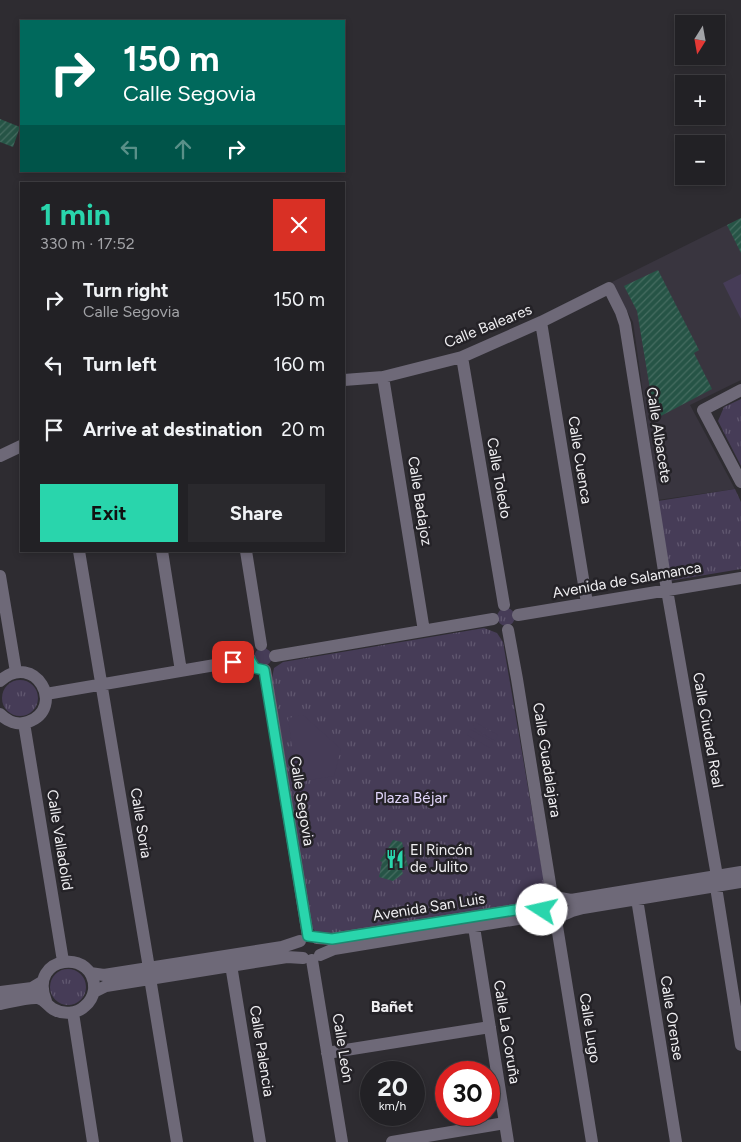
<!DOCTYPE html>
<html lang="en">
<head>
<meta charset="utf-8">
<style>
	body { margin:0; font-family:Figtree,sans-serif; background:#2a292d; color:#f1f3f6; height:100vh; display:flex; flex-direction:column; font-size:19px; white-space:nowrap }
	* { box-sizing:border-box; margin:0 }
	p { font-size:16px; color:#a2a3a7 }
	.icon { flex:none; width:28px; height:28px; fill:none; stroke:currentColor; stroke-width:2; stroke-linecap:round; stroke-linejoin:round }
	.map { position:relative; flex:1; overflow:hidden }
	.panel { position:absolute; left:20px; top:182px; width:325px; height:370px; display:flex; flex-direction:column; background:#222125; border-radius:0px; box-shadow:0 2px 8px #0003,0 0 0 1px #3f3e42 }
	.panel>* { flex:none }
	.hud { position:absolute; left:20px; top:20px; width:325px; height:152px; border-radius:0px; box-shadow:0 2px 8px #0003,0 0 0 1px #3f3e42; background:#00695c; color:#fff; overflow:hidden }
	.needle { width:32px; rotate:191deg }
	.controls { position:absolute; left:675px; top:15px; display:grid; gap:10px }
	.controls a { display:grid; place-items:center; width:50px; height:50px; border-radius:0px; background:#222125; box-shadow:0 2px 8px #0003,0 0 0 1px #3f3e42; font-size:25px }
	.speed { position:absolute; left:360px; top:1061px; display:flex; gap:10px; font-size:25px; font-weight:700; text-align:center }
	.speed>* { display:grid; place-content:center; width:65px; height:65px; border-radius:50%; background:#222125; box-shadow:0 2px 8px #0003,0 0 0 1px #3f3e42; line-height:1 }
	.speed small { font-size:12px; font-weight:400 }
	.speed .limit { border:8px solid #d22; background:#fff; color:#111 }
	.pin { position:absolute; display:grid; place-items:center; width:42px; height:42px; color:#fff; margin:-21px; border-radius:10px; box-shadow:0 2px 8px #0006 }
	.me { position:absolute; width:55px; margin:-28px; rotate:280deg; stroke-linejoin:round; filter:drop-shadow(0 0 4px #0008) }
	.turn { display:flex; align-items:center; gap:18px; height:105px; padding:0 20px; font-size:22px }
	.turn .icon { width:65px; height:65px; stroke-width:2.5 }
	.turn b { display:block; font-size:35px; line-height:42px }
	.lanes { display:flex; align-items:center; height:48px; padding:0 20px; background:#0003; justify-content:center; gap:25px; direction:ltr }
	.lanes .off { opacity:.35 }
	.round { display:grid; place-items:center; flex:none; width:52px; height:52px; border-radius:0px; background:#2a292d }
	.headline { display:flex; align-items:center; justify-content:space-between; height:85px; padding:0 20px }
	h1 { font-size:30px; font-weight:700; line-height:38px; color:#29d5ac }
	.button { display:flex; gap:10px; margin-top:auto; padding:10px 20px }
	.button a { flex:1; height:58px; border-radius:0px; background:#29d5ac; color:#111; font-size:20px; font-weight:700; line-height:58px; text-align:center }
	.button a+a { background:#2a292d; color:#f1f3f6 }
	ul { padding:0; list-style:none }
	li { display:flex; align-items:center; gap:15px; height:65px; padding:0 20px }
	li div { flex:1 }
	li b { display:block; font-size:19px }
	li em { font-style:normal }
	.map>svg:first-child { display:block }
</style>
</head>
<body>
<div class="map">
<svg width="741" height="1142" viewBox="0 0 741 1142">
	<defs>
		<pattern id="park-tufts" width="24" height="20" patternUnits="userSpaceOnUse" patternTransform="scale(1.25)"><rect width="24" height="20" fill="#463c57"/><path d="M3 7l-1-3M5 7V3M7 7l1-3M15 17l-1-3M17 17v-4M19 17l1-3" fill="none" stroke="#615870"/></pattern>
		<pattern id="building-hatch" width="6" height="6" patternUnits="userSpaceOnUse" patternTransform="scale(1.25)"><rect width="6" height="6" fill="#265446"/><path d="M-1 1l2-2M0 6l6-6M5 7l2-2" fill="none" stroke="#466d61"/></pattern>
	</defs>
	<rect width="100%" height="100%" fill="#2e2c31"/>
	<!-- built -->
	<path fill="#39353f" d="M741 218V380L690 405 735 489 658 500 633 322 612 282Z"/>
	<!-- park -->
	<path fill="url(#park-tufts)" d="M741 399V466L718 421 724 407Z
		M735 489 741 502V569L669 581 658 501Z
		M497 617a9 9 0 1 1 18 0a9 9 0 1 1-18 0Z
		M484 628 497 633 503 642 545 886 543 896 535 901 330 934 317 933 313 929 272 678 274 668 283 662Z
		M254 657a9 9 0 1 1 18 0a9 9 0 1 1-18 0Z
		M2 698a18 18 0 1 1 36 0a18 18 0 1 1-36 0Z
		M50 987a18 18 0 1 1 36 0a18 18 0 1 1-36 0Z"/>
	<!-- pitch -->
	<path fill="#463c57" d="M741 274V319L723 283Z
		M303 715 341 749 334 776 297 782 288 718Z
		M475 722 498 735 495 741 472 727Z
		M470 729 493 742 490 748 467 735Z"/>
	<!-- building -->
	<path fill="url(#building-hatch)" d="M0 119 20 127 13 147 0 142Z
		M741 218V253L727 225Z
		M658 270 699 350 694 353 712 389 657 418 654 413 637 311 624 286Z
		M393 840 402 842 408 866 401 867 403 874 393 881 379 877 382 862 380 861Z"/>
	<g fill="none" stroke-linecap="round" stroke-linejoin="round">
		<!-- minor -->
		<path stroke="#6e6978" stroke-width="12" d="M541 322 587 603
			M462 357 504 605
			M383 377 424 631
			M344 380 383 377 462 357 541 322 609 288 621 312 625 324 667 590 717 876
			M741 390 703 410 741 482
			M0 456 21 446
			M79 551 149 968
			M162 551 181 671
			M246 551 261 645
			M0 576 16 672
			M518 615 741 578
			M508 630 517 679 552 896
			M275 656 493 619
			M265 670 308 936
			M0 681C35 650 67 708 28 722 17 726 7 721 0 714
			M46 694 250 659
			M24 723 63 961
			M716 887 741 1045
			M560 898 571 900 741 872
			M637 899 676 1142
			M563 915 572 911 583 908 741 882
			M556 920 592 1142
			M474 927 508 1142
			M317 938 332 939 534 907 544 901
			M320 955 334 949 536 916 547 918
			M312 960 342 1142
			M231 965 260 1142
			M90 973 104 975 282 947 300 941
			M150 978 177 1142
			M0 992 32 988 42 982
			M94 992 106 986 287 957 303 958
			M0 1004C10 1002 29 997 38 998 45 1000 47 1005 53 1009 63 1015 77 1014 85 1006 90 1002 93 996 94 990 97 948 27 954 46 1001
			M73 1013 93 1142
			M327 1053 490 1027
			M392 1142 505 1123"/>
	</g>
	<g fill="none" stroke-linecap="round" stroke-linejoin="round">
		<!-- route casing -->
		<g stroke="#1b8a70" stroke-width="12">
			<path id="route" d="M233 662 250 660 255 668 264 670 308 936 332 939 534 907 544 901 542 910"/>
		</g>
		<!-- route -->
		<use href="#route" stroke="#29d5ac" stroke-width="9"/>
	</g>
	<!-- icons -->
	<defs>
		<g id="restaurant-bare" transform="scale(1.5)"><path d="M-5-6h1v4h1v-4h1v4h1v-4h1v5L-1.5 .5V6h-2V.5L-5-1ZM5-6V6H3V1.5H1.5Q1.5-4 5-6Z" fill="#29d5ac" stroke="#242227" stroke-width="2.5" paint-order="stroke"/></g>
	</defs>
	<g fill-rule="evenodd">
		<use href="#restaurant-bare" x="395" y="859"/>
	</g>
	<g text-anchor="middle" stroke-width="5" stroke-linejoin="round" paint-order="stroke">
		<!-- street labels -->
		<g font-size="15" fill="#f0eff2" stroke="#242227">
			<text transform="translate(488 326) rotate(-22)" y="5">Calle Baleares</text>
			<text transform="translate(659 435) rotate(81)" y="5">Calle Albacete</text>
			<text transform="translate(580 460) rotate(81)" y="5">Calle Cuenca</text>
			<text transform="translate(499 478) rotate(80)" y="5">Calle Toledo</text>
			<text transform="translate(420 501) rotate(81)" y="5">Calle Badajoz</text>
			<text transform="translate(627 580) rotate(-10)" y="5">Avenida de Salamanca</text>
			<text transform="translate(708 730) rotate(80)" y="5">Calle Ciudad Real</text>
			<text transform="translate(547 760) rotate(81)" y="5">Calle Guadalajara</text>
			<text transform="translate(302 801) rotate(81)" y="5">Calle Segovia</text>
			<text transform="translate(141 823) rotate(81)" y="5">Calle Soria</text>
			<text transform="translate(60 840) rotate(81)" y="5">Calle Valladolid</text>
			<text transform="translate(429 907) rotate(-9)" y="5">Avenida San Luis</text>
			<text transform="translate(672 1018) rotate(81)" y="5">Calle Orense</text>
			<text transform="translate(590 1028) rotate(81)" y="5">Calle Lugo</text>
			<text transform="translate(507 1032) rotate(81)" y="5">Calle La Coruña</text>
			<text transform="translate(343 1048) rotate(81)" y="5">Calle León</text>
			<text transform="translate(262 1051) rotate(81)" y="5">Calle Palencia</text>
		</g>
		<!-- park labels -->
		<g font-size="15" fill="#e2d6fb" stroke="#242227">
			<text x="411" y="803">Plaza Béjar</text>
		</g>
		<!-- poi labels -->
		<g font-size="15" fill="#f0eff2" stroke="#242227" text-anchor="start">
			<text x="410" y="855">El Rincón<tspan x="410" dy="17">de Julito</tspan></text>
		</g>
		<!-- neighbourhood labels -->
		<g font-size="16" font-weight="bold" fill="#f0eff2" stroke="#242227">
			<text x="392" y="1012">Bañet</text>
		</g>
	</g>
</svg>
<div class="controls">
<a><svg class="needle" viewBox="-14 -14 28 28"><path d="M0-13l5 13h-10z" fill="#e53935"/><path d="M0 13l5-13h-10z" fill="#a2a3a7"/></svg></a>
<a>+</a>
<a>−</a>
</div>
<div class="speed"><div>20<small>km/h</small></div><div class="limit">30</div></div>
<div class="pin" style="left:233px;top:662px;background:#d93025"><svg class="icon" aria-label="arrive" viewBox="0 0 24 24"><path d="M6 21V4h12l-3 4 3 4H6"/></svg></div>
<svg class="me" style="left:542px;top:910px" viewBox="-20 -20 40 40"><circle r="19" fill="#fff"/><path d="M0-13L10 11 0 6-10 11z" fill="#29d5ac"/></svg>
<div class="hud">
<div class="turn"><svg class="icon" aria-label="right" viewBox="0 0 24 24"><path d="M7 20v-9h11M14 6l5 5-5 5"/></svg><div><b>150 m</b>Calle Segovia</div></div>
<div class="lanes"><svg class="icon off" aria-label="left" viewBox="0 0 24 24"><path d="M17 20v-9H6M10 6l-5 5 5 5"/></svg><svg class="icon off" aria-label="ahead" viewBox="0 0 24 24"><path d="M12 20V5M6 11l6-6 6 6"/></svg><svg class="icon" aria-label="right" viewBox="0 0 24 24"><path d="M7 20v-9h11M14 6l5 5-5 5"/></svg></div>
</div>
<section class="panel">
<div class="headline"><div><h1>1 min</h1><p>330 m · 17:52</p></div><a class="round" style="background:#d93025;color:#fff"><svg class="icon" aria-label="close" viewBox="0 0 24 24"><path d="M6 6l12 12M18 6L6 18"/></svg></a></div>
<ul>
<li><svg class="icon" aria-label="right" viewBox="0 0 24 24"><path d="M7 20v-9h11M14 6l5 5-5 5"/></svg><div><b>Turn right</b><p>Calle Segovia</p></div><em>150 m</em></li>
<li><svg class="icon" aria-label="left" viewBox="0 0 24 24"><path d="M17 20v-9H6M10 6l-5 5 5 5"/></svg><div><b>Turn left</b></div><em>160 m</em></li>
<li><svg class="icon" aria-label="arrive" viewBox="0 0 24 24"><path d="M6 21V4h12l-3 4 3 4H6"/></svg><div><b>Arrive at destination</b></div><em>20 m</em></li>
</ul>
<div class="button"><a>Exit</a><a>Share</a></div>
</section>
</div>
</body>
</html>
